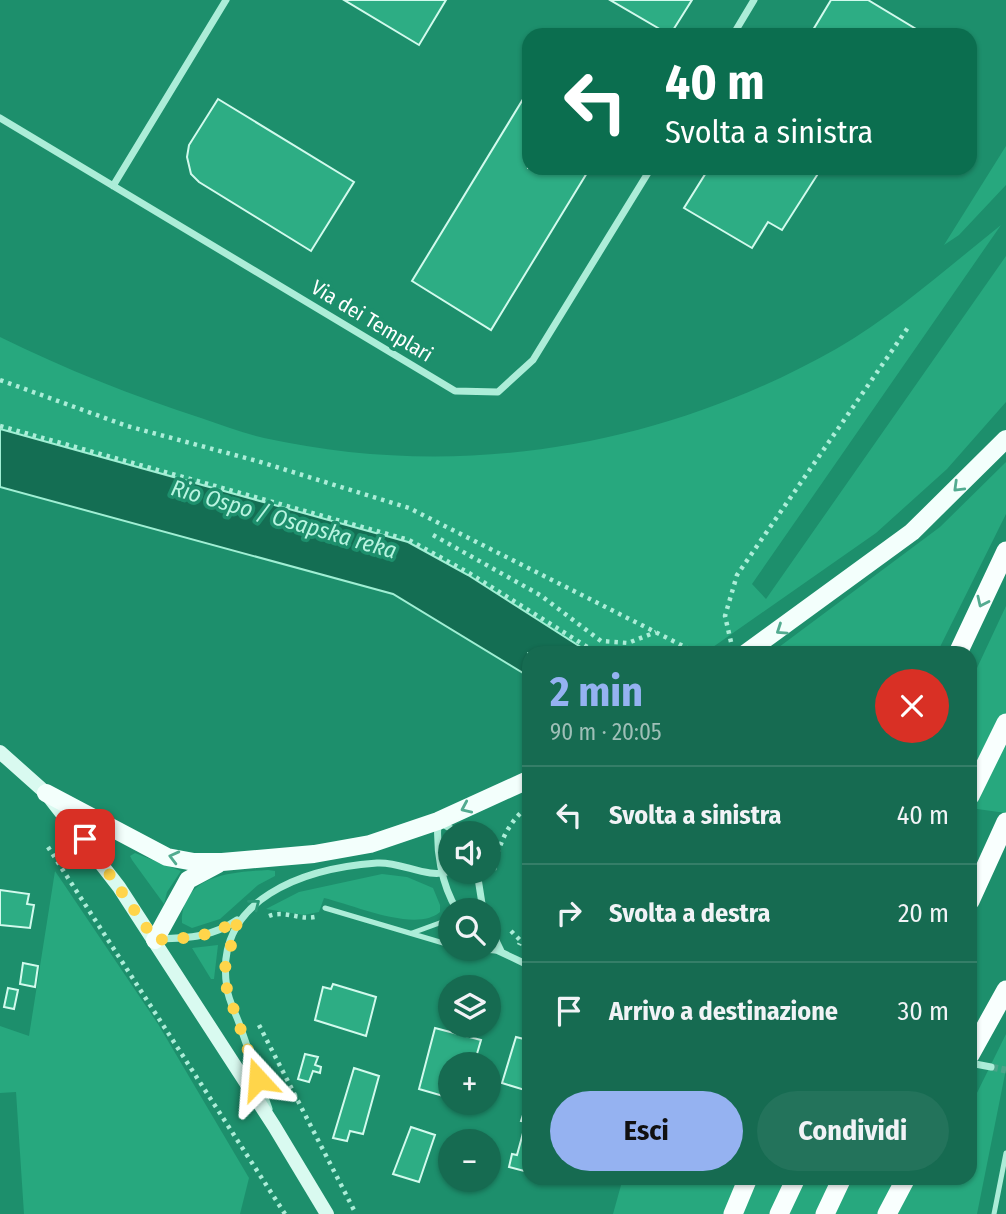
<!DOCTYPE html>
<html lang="it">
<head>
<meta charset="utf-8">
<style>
	body { margin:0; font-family:"Fira Sans Condensed",sans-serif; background:#23735b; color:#f1f3f6; height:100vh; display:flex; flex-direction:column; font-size:26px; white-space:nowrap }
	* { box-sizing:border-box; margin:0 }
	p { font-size:23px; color:#9ebfb7 }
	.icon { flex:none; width:38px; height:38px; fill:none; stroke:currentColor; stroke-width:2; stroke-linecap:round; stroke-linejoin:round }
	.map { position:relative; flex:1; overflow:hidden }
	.drawer { position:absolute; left:522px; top:646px; width:455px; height:539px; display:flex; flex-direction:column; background:#166b51; border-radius:21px; box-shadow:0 2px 5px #0004 }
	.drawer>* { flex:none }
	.top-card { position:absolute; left:522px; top:28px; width:455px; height:147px; border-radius:21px; box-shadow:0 2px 5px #0004; background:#0b6e4f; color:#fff; overflow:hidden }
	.fabs { position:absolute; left:438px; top:821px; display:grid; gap:14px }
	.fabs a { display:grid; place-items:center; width:63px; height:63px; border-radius:50%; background:#166b51; box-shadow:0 2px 5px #0004; font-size:35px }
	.pin { position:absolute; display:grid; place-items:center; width:60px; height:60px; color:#fff; margin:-30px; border-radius:14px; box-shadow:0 4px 10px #0006 }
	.me { position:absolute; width:77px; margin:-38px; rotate:341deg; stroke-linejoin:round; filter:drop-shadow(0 0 5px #0008) }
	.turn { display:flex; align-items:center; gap:24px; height:147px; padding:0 28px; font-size:32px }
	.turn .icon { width:91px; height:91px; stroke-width:2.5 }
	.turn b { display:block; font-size:49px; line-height:60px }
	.round { display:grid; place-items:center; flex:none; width:74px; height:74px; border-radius:37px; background:#23735b }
	.overview { display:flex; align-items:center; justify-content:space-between; height:119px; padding:0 28px }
	h1 { font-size:42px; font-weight:700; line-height:52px; color:#95b2f1 }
	.button { display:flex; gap:14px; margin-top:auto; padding:14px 28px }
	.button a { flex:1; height:80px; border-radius:42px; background:#95b2f1; color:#111; font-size:28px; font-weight:700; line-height:80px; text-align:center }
	.button a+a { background:#23735b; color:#f1f3f6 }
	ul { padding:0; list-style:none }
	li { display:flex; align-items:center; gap:21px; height:98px; padding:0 28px; border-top:2px solid #357e68 }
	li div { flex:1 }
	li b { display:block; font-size:26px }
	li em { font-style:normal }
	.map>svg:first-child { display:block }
</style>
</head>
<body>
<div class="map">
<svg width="1006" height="1214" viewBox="0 0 1006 1214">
	<rect width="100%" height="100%" fill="#1d8f6c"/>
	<!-- green -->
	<path fill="#27a87e" d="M1006 146V185L959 235 944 245Z
		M1001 225 752 584 766 599 1006 256V402L947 469 876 533 713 647 712 653H590L468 575 408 542 0 429V337C65 369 133 396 201 418 222 425 243 433 264 438 460 481 661 448 836 349 895 315 947 268 1001 225Z
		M1006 462V514L937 653H771L940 527Z
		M1006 606V816L970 811V683Z
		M135 853 181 871 167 892 164 904 132 860 130 856Z
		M268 870 275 871V876L258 885 220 919 192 928 182 923C181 874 233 872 268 870Z
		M55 871 158 1024 249 1178 240 1214H24L16 1092 0 1093V1026L29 1036Z
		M382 874 407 877 433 888 440 905V912C416 933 354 905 324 898L319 912 304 915 266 909 299 892Z
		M218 945 214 979H211L192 948Z
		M1006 1034V1069L977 1214H613L623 1178H970V1101H973Z"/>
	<!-- water -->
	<path fill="#146e53" stroke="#a0efd4" stroke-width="2" d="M0 429 408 542 468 575 590 653H528V676L393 594 0 487Z"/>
	<!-- pier -->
	<path fill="#1d8f6c" d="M970 808 1006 813V854L970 850Z"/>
	<!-- building -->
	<path fill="#2dad84" stroke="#d2faed" stroke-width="2" d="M344 0H446L419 45Z
		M610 0H692L670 35Z
		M831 0H868L926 35H822L813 30Z
		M528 91V168H590L491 330 412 281Z
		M218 99 354 182 311 251 199 182 191 174 187 157 189 145Z
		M709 168H820L821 169 782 230 768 222 752 248 684 208Z
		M0 890 29 894 27 904 34 905 30 928 0 925Z
		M23 963 38 966 35 987 20 984Z
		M333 984 376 997 366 1036 315 1020 323 987 331 989Z
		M8 988 18 990 14 1009 4 1007Z
		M435 1028 481 1040 474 1064H450V1098L419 1089Z
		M516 1037 528 1040V1091L502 1083Z
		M305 1054 318 1057 315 1065 321 1067 320 1073 313 1071 309 1082 298 1079Z
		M354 1068 379 1076 363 1134 350 1131 347 1141 333 1138Z
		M523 1115 528 1116V1172L509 1167 512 1154 517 1155 526 1122 521 1121Z
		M411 1127 435 1135 419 1182 393 1174Z"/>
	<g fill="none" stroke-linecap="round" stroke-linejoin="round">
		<!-- minor-tunnel -->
		<path stroke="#4aa589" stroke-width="7" stroke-dasharray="7 3.5" stroke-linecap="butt" d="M991 1067 1006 1070"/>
		<!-- path -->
		<path stroke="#acedd8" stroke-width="4.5" stroke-dasharray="3.5 5" stroke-linecap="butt" d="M0 380 127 426 257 461 409 508 697 653
			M0 426 409 540 469 573 589 648
			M433 535 540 595 601 641 628 643 656 632
			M731 642 725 616 737 575 909 326
			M48 847 285 1214
			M494 870C498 846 508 821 528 807
			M269 916C284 910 299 920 315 917
			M511 931 521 941 519 945
			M259 1025 356 1214"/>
		<!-- service -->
		<path stroke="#acedd8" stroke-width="5" d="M325 908 450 945
			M412 933 445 921 450 912
			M460 948 495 951
			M994 1214 1006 1153"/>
		<!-- minor -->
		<path stroke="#acedd8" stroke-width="7" d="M733 35 754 0
			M0 118 455 391 498 392 533 360 651 168
			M113 186 226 0
			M477 872 483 910
			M457 910C441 884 436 850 438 821L458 833
			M488 924 501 951
			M159 939C189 938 212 937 237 920
			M488 946 528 965
			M970 1063 991 1067
			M269 1109C259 1080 249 1052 239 1023 235 1012 228 999 227 988 212 898 306 868 377 863 401 861 428 880 450 871"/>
		<!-- secondary -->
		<path stroke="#d9faf0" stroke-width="14" d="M0 752 46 793 119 887 274 1126 327 1214"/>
		<!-- primary -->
		<path stroke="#f3fffc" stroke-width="18" d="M746 653 912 532 1006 439
			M46 793 167 857 194 862H222L314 854 370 844 438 821 528 780
			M155 940 188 880 218 864"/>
		<!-- trunk -->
		<path stroke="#f9fffe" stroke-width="19" d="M958 653 1006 551
			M970 796 1006 723
			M970 901 1006 822
			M970 1055 1006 990
			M733 1214 748 1178
			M779 1214 796 1178
			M825 1214 842 1178
			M887 1214 906 1178"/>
	</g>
	<!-- one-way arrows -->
	<defs><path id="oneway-chevron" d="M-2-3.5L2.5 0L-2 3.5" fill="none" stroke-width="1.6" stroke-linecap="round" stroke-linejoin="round" transform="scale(1.75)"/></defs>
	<g stroke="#52ab90">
		<use href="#oneway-chevron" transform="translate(958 487) rotate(136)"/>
		<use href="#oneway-chevron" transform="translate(781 630) rotate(146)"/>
		<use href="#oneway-chevron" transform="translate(466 808) rotate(156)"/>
		<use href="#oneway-chevron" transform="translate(174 857) rotate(-166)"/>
	</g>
	<use stroke="#54ab90" href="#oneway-chevron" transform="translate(982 602) rotate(115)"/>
	<use stroke="#2b9877" href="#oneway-chevron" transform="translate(255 904) rotate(-38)"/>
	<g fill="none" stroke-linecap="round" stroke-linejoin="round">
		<!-- route -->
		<path stroke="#ffd54a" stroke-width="12" stroke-dasharray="0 21.6" d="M85 839 155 940C186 938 212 938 238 919L225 968 227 990 258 1079"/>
	</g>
	<g text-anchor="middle" stroke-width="7" stroke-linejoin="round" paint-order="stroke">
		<!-- street labels -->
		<g font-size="21" fill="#fff" stroke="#1d8f6c">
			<text transform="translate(372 321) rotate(31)" y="7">Via dei Templari</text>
		</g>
		<!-- water labels -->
		<g font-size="23" font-style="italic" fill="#b8f4e0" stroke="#1d8f6c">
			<text transform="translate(284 519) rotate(16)" y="8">Rio Ospo / Osapska reka</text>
		</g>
	</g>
</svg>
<div class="fabs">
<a><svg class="icon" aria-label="sound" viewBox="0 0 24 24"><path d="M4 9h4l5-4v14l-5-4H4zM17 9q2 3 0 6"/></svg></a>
<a><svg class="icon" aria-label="search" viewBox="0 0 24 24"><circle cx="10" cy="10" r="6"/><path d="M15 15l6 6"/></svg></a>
<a><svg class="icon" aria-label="layers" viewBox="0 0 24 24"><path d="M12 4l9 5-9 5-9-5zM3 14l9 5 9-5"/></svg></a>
<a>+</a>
<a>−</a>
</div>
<div class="pin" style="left:85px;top:839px;background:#d93025"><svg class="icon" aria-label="arrive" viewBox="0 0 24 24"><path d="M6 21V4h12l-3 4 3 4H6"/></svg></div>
<svg class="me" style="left:258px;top:1079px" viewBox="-20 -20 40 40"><path d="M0-17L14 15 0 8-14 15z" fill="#ffd54a" stroke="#fff" stroke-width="4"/></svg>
<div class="top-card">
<div class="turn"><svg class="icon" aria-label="left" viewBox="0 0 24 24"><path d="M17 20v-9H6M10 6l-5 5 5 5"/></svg><div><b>40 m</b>Svolta a sinistra</div></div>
</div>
<section class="drawer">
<div class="overview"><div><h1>2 min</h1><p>90 m · 20:05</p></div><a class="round" style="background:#d93025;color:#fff"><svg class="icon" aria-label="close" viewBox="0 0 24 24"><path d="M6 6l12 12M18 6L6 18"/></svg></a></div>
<ul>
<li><svg class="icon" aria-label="left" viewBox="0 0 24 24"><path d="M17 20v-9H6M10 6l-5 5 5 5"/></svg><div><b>Svolta a sinistra</b></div><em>40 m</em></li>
<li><svg class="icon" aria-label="right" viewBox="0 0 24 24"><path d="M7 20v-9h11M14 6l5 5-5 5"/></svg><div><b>Svolta a destra</b></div><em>20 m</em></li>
<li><svg class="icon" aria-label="arrive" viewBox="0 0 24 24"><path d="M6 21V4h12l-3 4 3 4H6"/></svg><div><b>Arrivo a destinazione</b></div><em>30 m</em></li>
</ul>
<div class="button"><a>Esci</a><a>Condividi</a></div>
</section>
</div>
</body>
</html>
